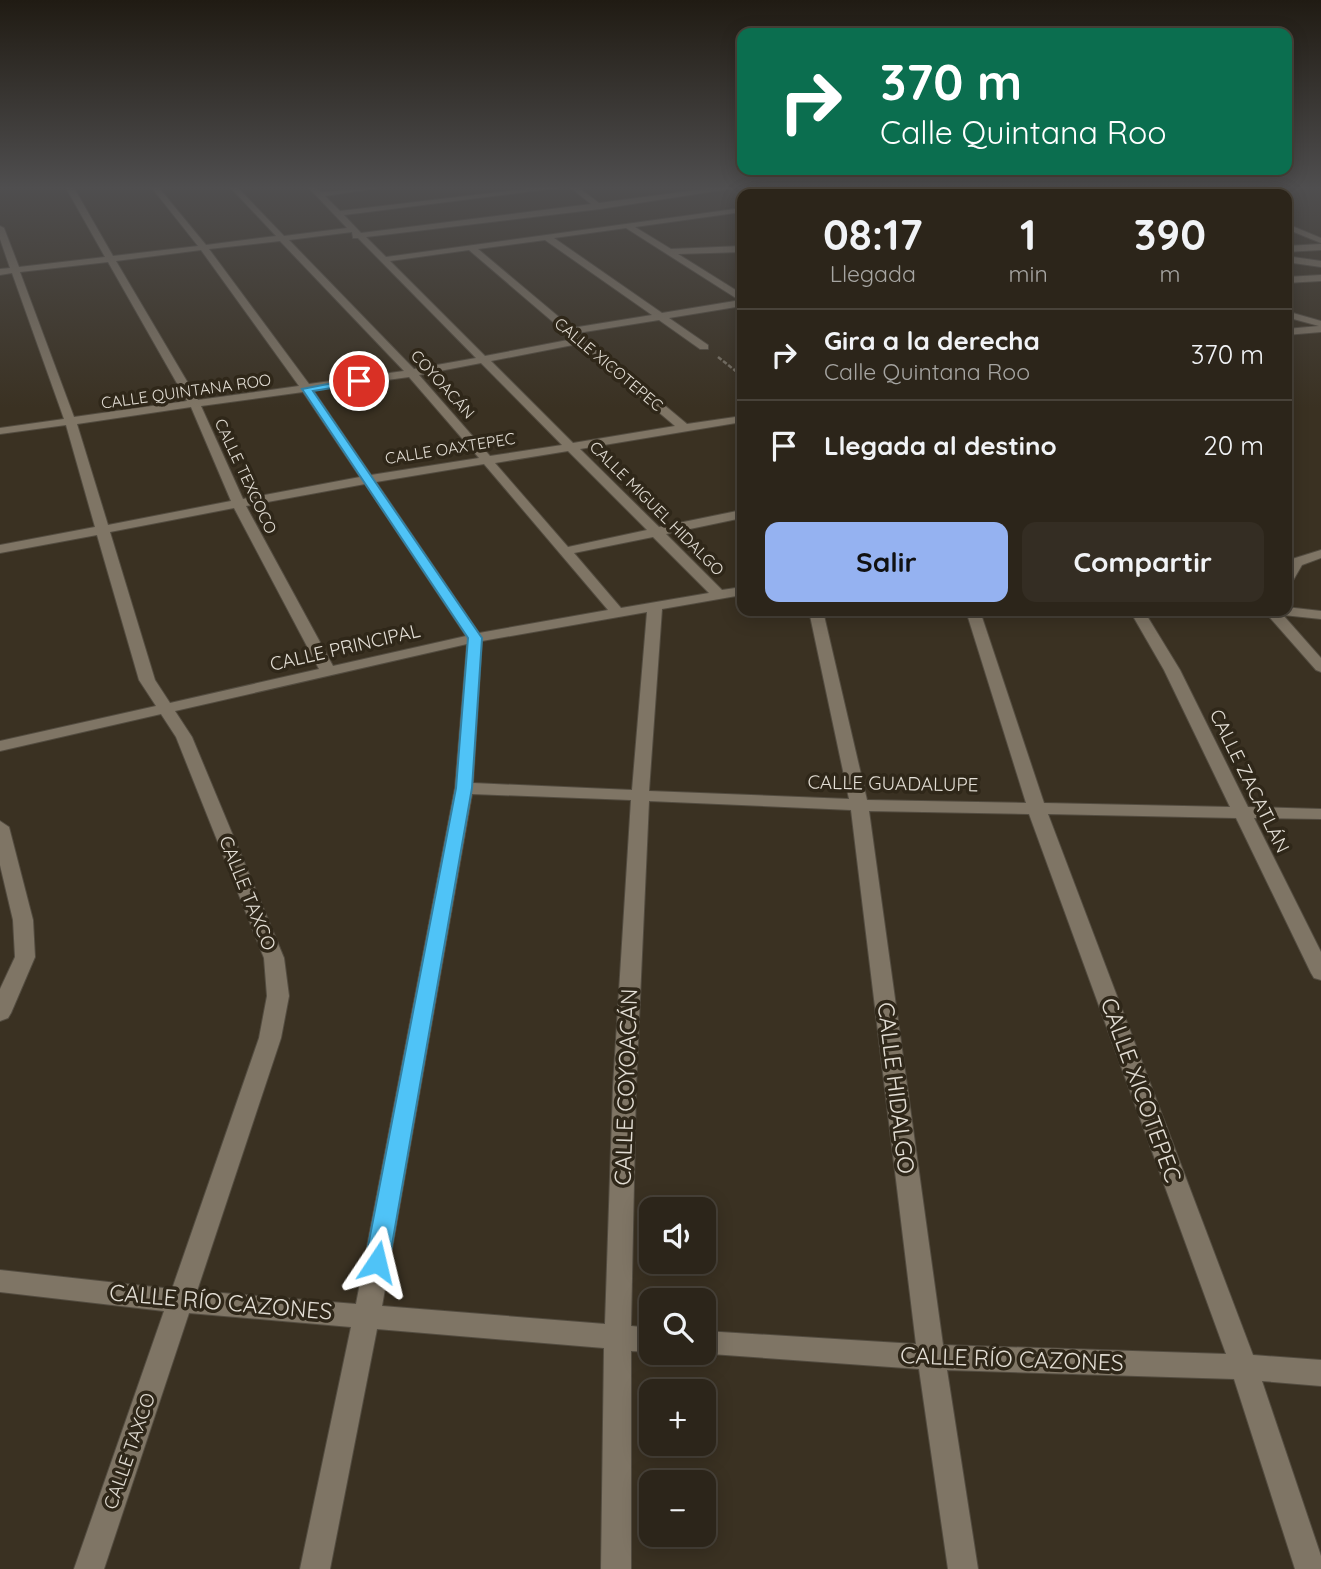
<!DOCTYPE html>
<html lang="es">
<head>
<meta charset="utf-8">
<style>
	body { margin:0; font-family:Quicksand,sans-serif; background:#342d23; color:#f1f3f6; height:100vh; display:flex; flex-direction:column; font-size:26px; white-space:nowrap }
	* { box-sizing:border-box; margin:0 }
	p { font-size:23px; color:#a6a5a2 }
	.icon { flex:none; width:38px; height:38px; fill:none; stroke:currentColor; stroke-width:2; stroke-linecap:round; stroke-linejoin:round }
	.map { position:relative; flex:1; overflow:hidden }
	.sheet { position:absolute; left:737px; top:189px; width:555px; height:427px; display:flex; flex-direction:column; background:#2c251a; border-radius:14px; box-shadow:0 4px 18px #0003,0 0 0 2px #484239 }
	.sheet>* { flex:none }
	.hud { position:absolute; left:737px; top:28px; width:555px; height:147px; border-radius:14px; box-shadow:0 4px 18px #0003,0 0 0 2px #484239; background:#0b6e4f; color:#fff; overflow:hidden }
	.fabs { position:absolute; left:639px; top:1197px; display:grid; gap:14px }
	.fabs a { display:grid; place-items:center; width:77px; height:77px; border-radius:14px; background:#2c251a; box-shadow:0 4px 18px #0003,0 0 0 2px #484239; font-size:35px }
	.pin { position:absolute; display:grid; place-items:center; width:60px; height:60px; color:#fff; margin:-30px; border:4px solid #fff; border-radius:50%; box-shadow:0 2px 7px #0007 }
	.me { position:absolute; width:77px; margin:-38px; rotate:10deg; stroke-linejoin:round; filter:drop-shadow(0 0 5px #0008) }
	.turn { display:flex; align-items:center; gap:24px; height:147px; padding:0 28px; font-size:32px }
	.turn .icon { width:91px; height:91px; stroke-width:2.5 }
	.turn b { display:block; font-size:49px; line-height:60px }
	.eta { display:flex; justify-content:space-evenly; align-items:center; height:119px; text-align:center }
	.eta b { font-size:42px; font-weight:700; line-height:49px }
	.cta { display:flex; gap:14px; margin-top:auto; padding:14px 28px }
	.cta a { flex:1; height:80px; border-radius:14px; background:#95b2f1; color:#111; font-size:28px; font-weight:700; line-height:80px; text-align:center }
	.cta a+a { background:#342d23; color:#f1f3f6 }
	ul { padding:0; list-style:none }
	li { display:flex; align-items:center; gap:21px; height:91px; padding:0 28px; border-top:2px solid #484239 }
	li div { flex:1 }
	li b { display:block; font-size:26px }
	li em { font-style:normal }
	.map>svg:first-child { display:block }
</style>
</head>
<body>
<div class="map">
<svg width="1321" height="1569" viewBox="0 0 1321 1569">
	<rect width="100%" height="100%" fill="#3a3122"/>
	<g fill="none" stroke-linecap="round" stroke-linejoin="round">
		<!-- street casing -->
		<g stroke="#534c40" stroke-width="2">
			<path id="street" d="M66 188H74L113 256 198 246 152 188H159L206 245 276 236 231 188H238L284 236 347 228 309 188H316L321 192 378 188 325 196 340 211 534 188H558L344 215 361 233 591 204 571 188H579L599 203 712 188H735L600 209 366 237 386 257 742 208V212L635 227 671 249 742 246V252L678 254 742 294V306L669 318 708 345V349H700L659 320 578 333 687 424 742 416V422L580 449 659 527 742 510V518L666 534 722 590 742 587V595L662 609 649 791 849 799 809 611H823L867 800 1026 803 966 611H980L1044 803 1230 807 1164 670 1130 611H1144L1180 670 1248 807 1321 809V819L1254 818 1321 952V980L1314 978 1311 973 1236 818 1048 814 1253 1355 1321 1360V1386L1262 1381 1321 1556V1569H1295L1234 1379 947 1370 978 1569H948L919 1369 697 1353H704V1331L916 1344 851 810 649 801 636 1087 631 1326 651 1328V1352L631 1351V1569H601L604 1348 377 1329 330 1569H300L351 1327 189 1313 104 1569H74L164 1311 0 1292V1270L172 1289 259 1038 267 996 264 958 176 737 161 714 0 751V741L156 706 139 680 97 535 0 553V545L95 527 66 425 0 434V428L64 419 12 273 0 275V269L10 268 0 239V226L4 228 19 267 105 257ZM626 228 739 300H741L662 313 554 238ZM352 232 353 238H358L476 358 414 369 289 240ZM545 240 652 315 572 328 478 249ZM280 241 404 371 309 384 209 249ZM201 250 299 386 198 400 116 261ZM469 250 573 339 485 356 390 261ZM108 262 187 401 74 417 20 272ZM578 344 675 426 573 443 491 361ZM481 363 562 445 490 456 419 375ZM409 377 479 458 371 475 313 390ZM303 392 360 477 243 499 201 406ZM191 407 231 501 108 525 77 424ZM568 451 647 530 568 547 495 463ZM484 464 608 610 479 633 376 482ZM365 484 466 636 333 666 246 506ZM234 508 319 669 170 703 155 680 110 532ZM653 537 709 593 621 608 574 553ZM647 612 632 790 473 783 482 641ZM467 644 455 788 356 1304 197 1291 281 1038 289 996 284 958 192 737 175 711ZM472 794 631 800 613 1087 605 1324 382 1306ZM869 811 1029 814 1226 1354 943 1345Z
				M881 188H902L870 194H852Z
				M988 188H1009L1038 194H1020Z
				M1042 188H1050L1051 194H1043Z
				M1120 188H1128L1131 194H1123Z
				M1241 188H1283L1217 194H1182Z
				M1292 226 1321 238V243L1289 230Z
				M1321 244V250L1286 252V246Z
				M1286 256 1321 261V267L1286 262Z
				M1321 275V281L1286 283V277Z
				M1286 311 1321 321V332L1286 335V329L1319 326 1286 317Z
				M1321 550V558L1302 565 1291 584 1286 585V569L1292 559Z
				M1286 607 1321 611V619L1283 615 1321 658V672L1316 670 1264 611H1286Z
				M0 821 9 827 33 920 35 957 11 1013 8 1018 0 1021V989L15 957 13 920 0 865Z"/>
		</g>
		<!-- path -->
		<path stroke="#7a7366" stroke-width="2.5" stroke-dasharray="4.5 2" stroke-linecap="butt" d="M718 357 742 376"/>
		<!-- street -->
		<use href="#street" fill="#7f7565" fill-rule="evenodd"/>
	</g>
	<!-- sky -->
	<linearGradient id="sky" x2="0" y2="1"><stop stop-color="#201b13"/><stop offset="0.46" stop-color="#4f4e4f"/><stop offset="1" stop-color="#4f4e4f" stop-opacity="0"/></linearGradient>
	<rect width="1321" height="408" fill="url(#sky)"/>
	<!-- route -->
	<path fill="#4fc3f7" stroke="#337fa1" stroke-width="2" d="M359 378 363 383 313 391 482 638 472 788 389 1262 385 1269 377 1272 369 1269 365 1262 456 788 468 638 302 389Z"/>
	<g text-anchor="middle" stroke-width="7" stroke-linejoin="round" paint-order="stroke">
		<!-- far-street labels -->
		<g font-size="16" fill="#e3ded5" stroke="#2f2719">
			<text transform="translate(609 364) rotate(40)" y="6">CALLE XICOTEPEC</text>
			<text transform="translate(443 384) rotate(48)" y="6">COYOACÁN</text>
			<text transform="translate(186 391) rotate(-8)" y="6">CALLE QUINTANA ROO</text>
			<text transform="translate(450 448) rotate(-9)" y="6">CALLE OAXTEPEC</text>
			<text transform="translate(246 476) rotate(65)" y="6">CALLE TEXCOCO</text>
			<text transform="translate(657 508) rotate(45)" y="6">CALLE MIGUEL HIDALGO</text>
		</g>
		<!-- street labels -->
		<g font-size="19" fill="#e3ded5" stroke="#2f2719">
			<text transform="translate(345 647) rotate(-13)" y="7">CALLE PRINCIPAL</text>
			<text transform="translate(1250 781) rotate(64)" y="7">CALLE ZACATLÁN</text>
			<text transform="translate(893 783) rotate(1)" y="7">CALLE GUADALUPE</text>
			<text transform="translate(248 893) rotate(68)" y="7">CALLE TAXCO</text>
			<text transform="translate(129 1451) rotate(-71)" y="7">CALLE TAXCO</text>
		</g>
		<!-- near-street labels -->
		<g font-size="23" fill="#e3ded5" stroke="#2f2719">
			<text transform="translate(626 1087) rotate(-88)" y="8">CALLE COYOACÁN</text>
			<text transform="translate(896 1088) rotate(83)" y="8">CALLE HIDALGO</text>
			<text transform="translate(1141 1090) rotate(70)" y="8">CALLE XICOTEPEC</text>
			<text transform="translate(221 1302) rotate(5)" y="8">CALLE RÍO CAZONES</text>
			<text transform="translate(1012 1359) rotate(2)" y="8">CALLE RÍO CAZONES</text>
		</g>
	</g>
</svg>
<div class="fabs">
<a><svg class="icon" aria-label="sound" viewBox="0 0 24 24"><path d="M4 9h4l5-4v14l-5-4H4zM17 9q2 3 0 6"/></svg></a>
<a><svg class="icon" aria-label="search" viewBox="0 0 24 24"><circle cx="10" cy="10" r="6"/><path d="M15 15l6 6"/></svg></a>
<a>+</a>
<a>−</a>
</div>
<div class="pin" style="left:359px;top:381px;background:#d93025"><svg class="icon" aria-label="arrive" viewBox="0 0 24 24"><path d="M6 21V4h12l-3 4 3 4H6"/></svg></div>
<svg class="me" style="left:377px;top:1262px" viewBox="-20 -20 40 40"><path d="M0-17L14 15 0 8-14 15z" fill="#4fc3f7" stroke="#fff" stroke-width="4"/></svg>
<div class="hud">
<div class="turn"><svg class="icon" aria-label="right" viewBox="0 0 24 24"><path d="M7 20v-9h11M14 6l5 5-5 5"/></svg><div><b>370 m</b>Calle Quintana Roo</div></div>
</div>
<section class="sheet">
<div class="eta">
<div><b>08:17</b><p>Llegada</p></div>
<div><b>1</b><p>min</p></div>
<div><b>390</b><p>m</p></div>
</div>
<ul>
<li><svg class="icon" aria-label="right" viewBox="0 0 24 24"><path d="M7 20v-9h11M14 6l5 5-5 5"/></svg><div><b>Gira a la derecha</b><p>Calle Quintana Roo</p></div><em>370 m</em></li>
<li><svg class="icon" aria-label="arrive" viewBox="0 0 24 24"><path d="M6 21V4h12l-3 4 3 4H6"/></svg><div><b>Llegada al destino</b></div><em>20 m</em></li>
</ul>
<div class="cta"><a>Salir</a><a>Compartir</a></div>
</section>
</div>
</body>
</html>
